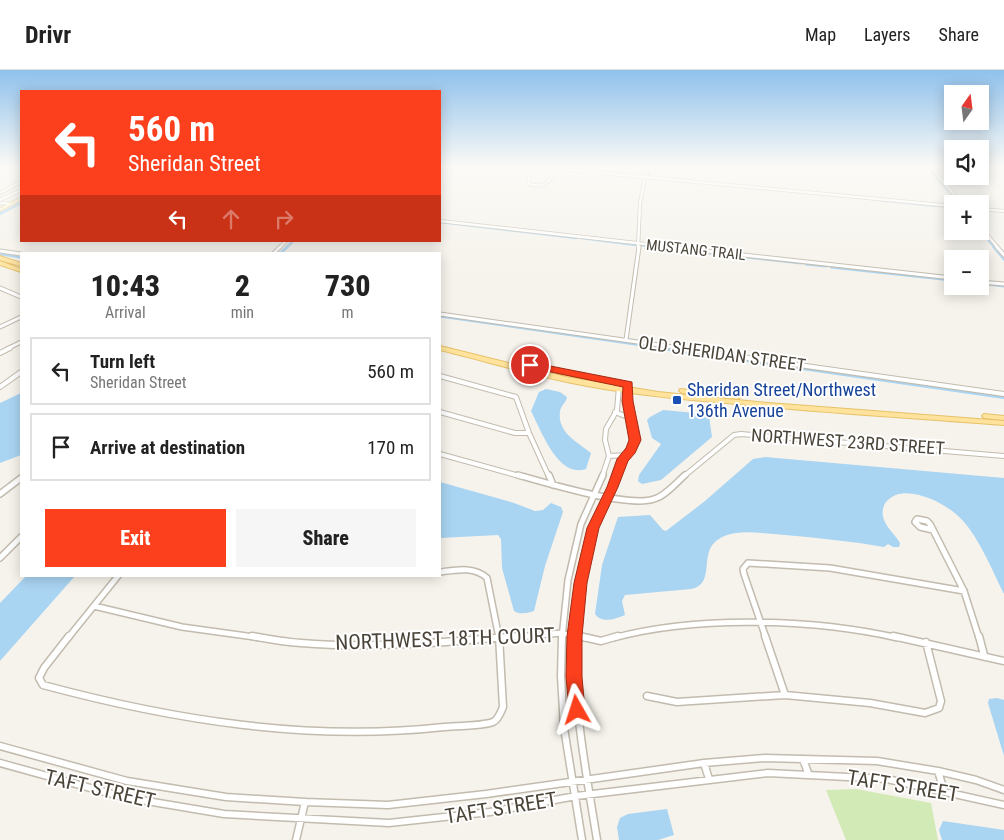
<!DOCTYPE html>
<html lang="en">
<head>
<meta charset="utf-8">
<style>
	body { margin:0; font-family:"Roboto Condensed",sans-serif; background:#f6f6f6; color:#222; height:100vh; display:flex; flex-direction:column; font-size:19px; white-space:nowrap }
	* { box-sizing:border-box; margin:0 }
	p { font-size:16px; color:#767676 }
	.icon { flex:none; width:28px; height:28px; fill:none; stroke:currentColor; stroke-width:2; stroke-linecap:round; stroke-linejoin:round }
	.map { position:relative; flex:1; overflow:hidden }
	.details { position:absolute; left:20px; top:182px; width:421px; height:325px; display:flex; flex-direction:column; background:#fff; border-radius:0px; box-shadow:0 2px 12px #0003 }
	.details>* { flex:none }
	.guide { position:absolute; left:20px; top:20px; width:421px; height:152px; border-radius:0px; box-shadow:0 2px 12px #0003; background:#fc3f1d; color:#fff; overflow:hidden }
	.needle { width:32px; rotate:14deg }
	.buttons { position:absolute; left:944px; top:15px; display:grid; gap:10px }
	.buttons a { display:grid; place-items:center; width:45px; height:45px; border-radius:0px; background:#fff; box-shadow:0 2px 12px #0003; font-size:25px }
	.pin { position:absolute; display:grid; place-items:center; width:42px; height:42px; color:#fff; margin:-21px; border:2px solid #fff; border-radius:50%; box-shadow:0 1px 5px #0007 }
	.me { position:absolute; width:55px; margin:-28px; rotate:354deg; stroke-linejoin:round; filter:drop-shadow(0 0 4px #0008) }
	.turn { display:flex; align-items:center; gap:18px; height:105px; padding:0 25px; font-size:22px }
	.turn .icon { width:65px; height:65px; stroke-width:2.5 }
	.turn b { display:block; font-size:35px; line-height:42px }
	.lanes { display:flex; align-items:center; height:48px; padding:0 25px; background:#0003; justify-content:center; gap:25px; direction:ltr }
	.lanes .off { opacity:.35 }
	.eta { display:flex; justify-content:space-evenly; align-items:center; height:85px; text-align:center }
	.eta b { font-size:30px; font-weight:800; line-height:35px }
	.button { display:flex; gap:10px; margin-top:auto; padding:10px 25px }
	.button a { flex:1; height:58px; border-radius:0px; background:#fc3f1d; color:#fff; font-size:20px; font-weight:800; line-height:58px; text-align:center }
	.button a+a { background:#f6f6f6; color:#222 }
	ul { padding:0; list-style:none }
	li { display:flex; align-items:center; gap:15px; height:68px; margin:0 10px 8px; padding:0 15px; border:2px solid #e0e0e0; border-radius:0px }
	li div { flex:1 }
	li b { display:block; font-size:19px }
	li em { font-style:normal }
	header { display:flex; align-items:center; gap:30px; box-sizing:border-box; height:70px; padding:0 25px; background:#fff; border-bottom:1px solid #e0e0e0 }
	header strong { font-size:24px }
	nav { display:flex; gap:28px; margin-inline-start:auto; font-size:18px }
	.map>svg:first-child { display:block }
</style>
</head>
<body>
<header>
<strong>Drivr</strong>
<nav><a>Map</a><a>Layers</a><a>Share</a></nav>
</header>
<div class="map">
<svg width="1004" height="770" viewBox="0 0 1004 770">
	<rect width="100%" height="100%" fill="#f6f3ec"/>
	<!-- green -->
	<path fill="#d2eab5" d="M856 719 931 733 938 770H846L826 720Z"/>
	<!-- water -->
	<path fill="#a9d4f2" d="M546 319 560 322 567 327C566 333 561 335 560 341 557 363 578 372 591 383L586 399C558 409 541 360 531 341L539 322Z
		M21 323V385L0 393V333Z
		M663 340 706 344 709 346 712 367 661 410 642 414 638 411 639 405 661 374 652 368 647 350 650 347Z
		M765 387 1004 408V524C992 500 977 462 957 445 943 432 905 413 888 430 883 434 882 441 883 447 886 458 895 464 900 473L899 477H893L888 474 884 477C851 471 818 468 785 465 769 464 752 461 736 463 728 464 720 467 715 472 700 485 715 515 691 519L625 525 622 531 625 545C615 549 602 554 595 544L602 495 618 447 650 445 663 460 666 461 705 431 753 389Z
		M440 412 514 433 535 441 543 440 551 433 561 437 563 442 545 496 534 541C529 543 519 545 514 541L502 498 501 469 498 465 440 468Z
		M26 506H75L0 591V533Z
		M997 628 1004 630V686L988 633 989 629Z
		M667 739 674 765 658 770H619L617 757 620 748 628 744Z
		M943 751 1004 760V770H942L939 760Z"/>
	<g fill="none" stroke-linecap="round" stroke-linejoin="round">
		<!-- canal-far2 -->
		<path stroke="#a9d4f2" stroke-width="2.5" d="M524 97 582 102
			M929 97 948 121
			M649 107 650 97
			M950 122 959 134
			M879 130 935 136
			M940 136 952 137
			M0 144 21 133
			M440 152 576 168
			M980 160 995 178
			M581 168 636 175
			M640 175 666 178
			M286 178 293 171"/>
		<!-- canal-far1 -->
		<path stroke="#a9d4f2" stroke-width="3" d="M655 177 801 193
			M994 177 1004 189
			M1 184 21 187
			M280 184 287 177
			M806 194 826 196
			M831 197 952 210
			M980 213 1004 216
			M440 246 670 279"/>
		<!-- canal -->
		<path stroke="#a9d4f2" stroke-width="4" d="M662 278 1004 327"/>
		<!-- street-far4 casing -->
		<g stroke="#c2bbae" stroke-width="4">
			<path id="street-far4" d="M528 97 529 114C545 119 549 111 558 99
				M538 97 952 136
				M931 97 962 134
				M0 123 21 112
				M0 130 21 120
				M0 133 12 134
				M980 139 1004 141
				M440 151 681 178
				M980 156 998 178
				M279 178 286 171
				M638 178 640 133 647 97"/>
		</g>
		<!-- street-far3 casing -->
		<g stroke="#c2bbae" stroke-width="5">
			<path id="street-far3" d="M670 177 952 208
				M997 177 1004 185
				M0 181 21 184
				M273 184 280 177
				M980 212 1004 214
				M0 218 21 227
				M440 244 687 279
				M0 257 21 247
				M626 270 639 177
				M7 279 21 272"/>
		</g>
		<!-- street-far2 casing -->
		<g stroke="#c2bbae" stroke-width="6">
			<path id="street-far2" d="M678 278 1004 324
				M0 283 10 278
				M440 306 516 327 529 363 549 407
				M0 317 21 302
				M440 342 515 363H529
				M615 342 630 348
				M440 384 523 407
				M609 386 627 385
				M602 407 609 386 605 370 606 359 617 340 619 317
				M616 407 623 389 631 380 635 370 627 331 628 315
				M683 407 734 365 741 364 1004 386"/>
		</g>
		<!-- street-far1 casing -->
		<g stroke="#c2bbae" stroke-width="8">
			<path id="street-far1" d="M518 405C546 413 629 438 654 429 665 426 676 413 685 405
				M549 405 553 415
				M0 424 21 408
				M933 460 920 457 915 452 917 449 927 451 930 454 964 521 979 568
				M0 488 21 467
				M440 502C456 500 474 496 487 508L499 568
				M94 536 182 557 261 568
				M68 568 118 506
				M504 568 562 563 585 568
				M562 568 568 510 581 454 603 405
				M575 568 580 513 593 458 617 405
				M613 568C698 545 813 549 898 568
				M766 568 744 504 743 499 748 493 830 498 964 521"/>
		</g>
		<!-- street casing -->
		<g stroke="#c2bbae" stroke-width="9">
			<path id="street" d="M69 566 44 598 39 608 43 615C173 650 309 672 444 657 455 656 483 656 493 652 498 650 501 642 503 637L499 566
				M252 566C268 569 285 572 301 573 374 579 447 572 519 566
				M562 566 561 606 564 658 582 770
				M575 566C573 635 586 702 597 770
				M579 566 601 571 618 566
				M765 566 785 625
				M893 566 1004 591
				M979 566 984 585
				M647 626 677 632 785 625 870 633 925 643 939 638 941 631 926 572
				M0 676 127 711 226 727 305 732 388 735 486 724 704 693 765 688 877 691 938 701 976 710 1004 720
				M803 689 808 703
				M0 693 123 727 224 744 389 753 490 742 576 726 768 703 887 709 1004 735
				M704 693 709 709
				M938 701 944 721
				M296 770 305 732"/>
		</g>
		<!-- secondary casing -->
		<g stroke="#d6c79b" stroke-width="2">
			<path id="secondary" d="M20 128H21V130L0 141V138Z"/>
		</g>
		<!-- primary casing -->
		<g stroke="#e6c16a" stroke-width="2">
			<path id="primary" d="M0 186 21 193V196L0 190Z
				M0 191 21 199V202L0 195Z
				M440 276 566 307 658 322 757 332 1004 351V355C915 348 826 343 737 334 687 330 636 325 587 316 537 307 489 292 440 280Z
				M559 300 626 312 629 314 626 316 557 303 556 302Z
				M680 319 738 325 741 327 738 329 682 323 679 321Z
				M984 344 1004 346V350L984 348 982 346Z"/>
		</g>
		<!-- street-far4 -->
		<use href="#street-far4" stroke="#fff" stroke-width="2.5"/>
		<!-- street-far3 -->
		<use href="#street-far3" stroke="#fff" stroke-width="3"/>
		<!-- street-far2 -->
		<use href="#street-far2" stroke="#fff" stroke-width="4"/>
		<!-- street-far1 -->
		<use href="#street-far1" stroke="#fff" stroke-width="5"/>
		<!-- street -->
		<use href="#street" stroke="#fff" stroke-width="6"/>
		<!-- secondary -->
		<use href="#secondary" fill="#fff3cd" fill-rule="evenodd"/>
		<!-- primary -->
		<use href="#primary" fill="#ffe39c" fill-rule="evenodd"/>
	</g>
	<!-- sky -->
	<linearGradient id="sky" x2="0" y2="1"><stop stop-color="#8fc1ec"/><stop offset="0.47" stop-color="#fbfaf6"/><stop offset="1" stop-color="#fbfaf6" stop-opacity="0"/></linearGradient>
	<rect width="1004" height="205" fill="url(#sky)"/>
	<!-- route -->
	<path fill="#fc3f1d" stroke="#a42913" d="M530 292 632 312 633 331 641 370 635 383 628 391 618 417 599 458 587 513 582 566V607L585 640 583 646 577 649 572 646 569 640 566 607 567 566 574 513 587 458 607 417 617 389 626 378 629 370 622 331 623 317 527 297V293Z"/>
	<!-- markers -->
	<rect fill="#1a4fb4" stroke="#fff" stroke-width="2" x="672" y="325" width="10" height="10" rx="2.5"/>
	<g text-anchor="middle" stroke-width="4" stroke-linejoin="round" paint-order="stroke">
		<!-- far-street labels -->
		<g font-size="15" fill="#4b4439" stroke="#fff">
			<text transform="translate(696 180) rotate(6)" y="5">MUSTANG TRAIL</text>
		</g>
		<!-- street labels -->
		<g font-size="18" fill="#4b4439" stroke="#fff">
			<text transform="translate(722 284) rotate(8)" y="6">OLD SHERIDAN STREET</text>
			<text transform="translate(848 372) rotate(4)" y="6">NORTHWEST 23RD STREET</text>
		</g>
		<!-- transit labels -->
		<g font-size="18" fill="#164399" stroke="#fff" text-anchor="start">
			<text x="687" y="326">Sheridan Street/Northwest<tspan x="687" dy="21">136th Avenue</tspan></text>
		</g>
		<!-- near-street labels -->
		<g font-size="21" fill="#4b4439" stroke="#fff">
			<text transform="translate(445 569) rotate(-2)" y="7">NORTHWEST 18TH COURT</text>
			<text transform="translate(903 716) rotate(9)" y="7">TAFT STREET</text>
			<text transform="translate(100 719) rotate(13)" y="7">TAFT STREET</text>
			<text transform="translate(501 738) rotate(-9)" y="7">TAFT STREET</text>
		</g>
	</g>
</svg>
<div class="buttons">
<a><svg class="needle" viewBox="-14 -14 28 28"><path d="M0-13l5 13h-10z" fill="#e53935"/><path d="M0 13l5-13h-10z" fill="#767676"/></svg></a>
<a><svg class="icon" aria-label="sound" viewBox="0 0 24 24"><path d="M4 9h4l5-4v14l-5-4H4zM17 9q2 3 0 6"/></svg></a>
<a>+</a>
<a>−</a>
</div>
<div class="pin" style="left:530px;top:295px;background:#d93025"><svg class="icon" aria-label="arrive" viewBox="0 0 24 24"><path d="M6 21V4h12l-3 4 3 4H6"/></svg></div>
<svg class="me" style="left:577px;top:640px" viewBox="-20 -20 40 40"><path d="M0-17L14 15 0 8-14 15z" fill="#fc3f1d" stroke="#fff" stroke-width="4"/></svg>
<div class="guide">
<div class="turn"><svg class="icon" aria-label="left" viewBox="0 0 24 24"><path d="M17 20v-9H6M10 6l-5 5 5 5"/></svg><div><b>560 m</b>Sheridan Street</div></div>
<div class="lanes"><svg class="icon" aria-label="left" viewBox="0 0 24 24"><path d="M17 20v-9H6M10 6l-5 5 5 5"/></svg><svg class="icon off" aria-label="ahead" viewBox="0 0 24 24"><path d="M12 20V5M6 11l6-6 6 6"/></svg><svg class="icon off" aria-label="right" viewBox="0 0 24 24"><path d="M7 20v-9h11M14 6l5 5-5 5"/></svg></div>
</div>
<section class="details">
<div class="eta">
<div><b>10:43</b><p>Arrival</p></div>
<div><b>2</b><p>min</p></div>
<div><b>730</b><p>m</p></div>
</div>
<ul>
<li><svg class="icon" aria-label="left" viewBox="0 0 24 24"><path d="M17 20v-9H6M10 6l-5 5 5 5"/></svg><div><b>Turn left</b><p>Sheridan Street</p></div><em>560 m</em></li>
<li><svg class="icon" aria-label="arrive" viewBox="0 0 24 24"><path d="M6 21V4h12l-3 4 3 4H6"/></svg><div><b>Arrive at destination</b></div><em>170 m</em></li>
</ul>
<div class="button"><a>Exit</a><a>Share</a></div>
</section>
</div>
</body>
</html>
